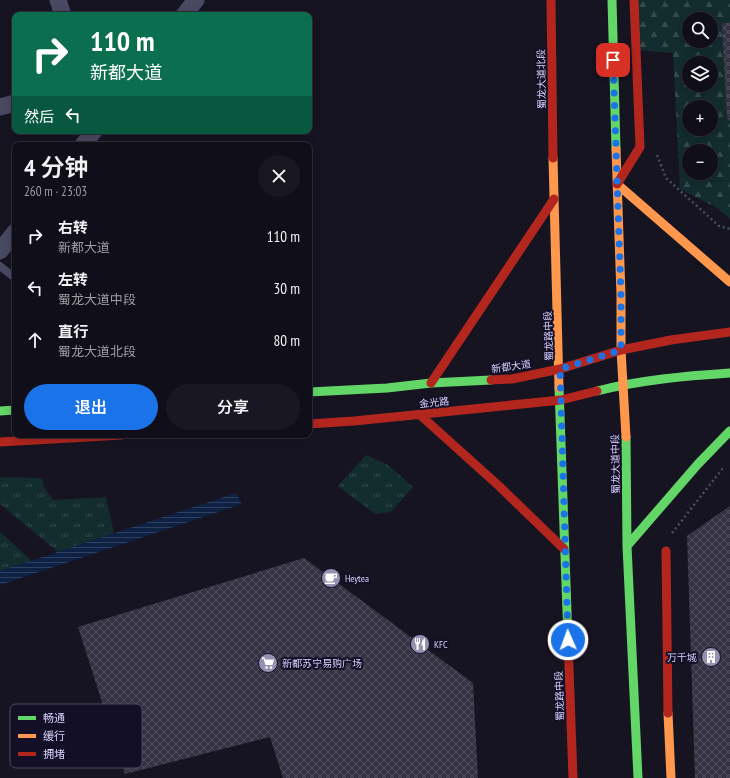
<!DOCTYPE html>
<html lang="zh">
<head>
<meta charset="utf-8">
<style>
	body { margin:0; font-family:"PT Sans Narrow","Noto Sans SC",sans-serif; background:#191822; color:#f1f3f6; height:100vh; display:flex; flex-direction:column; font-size:15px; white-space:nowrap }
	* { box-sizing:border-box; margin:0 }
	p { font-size:13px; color:#9c9ca2 }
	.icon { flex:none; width:22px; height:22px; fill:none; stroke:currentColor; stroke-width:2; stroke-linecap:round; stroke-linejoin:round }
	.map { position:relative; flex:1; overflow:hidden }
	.side { position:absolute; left:12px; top:142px; width:300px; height:296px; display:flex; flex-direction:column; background:#100f19; border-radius:8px; box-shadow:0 2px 10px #0003,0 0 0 1px #302f38 }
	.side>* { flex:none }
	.guide { position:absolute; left:12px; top:12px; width:300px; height:122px; border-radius:8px; box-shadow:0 2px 10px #0003,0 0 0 1px #302f38; background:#0b6e4f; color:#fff; overflow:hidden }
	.controls { position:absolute; left:682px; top:12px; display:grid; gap:8px }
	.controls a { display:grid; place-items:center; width:36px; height:36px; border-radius:50%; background:#100f19; box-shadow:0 2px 10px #0003,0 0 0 1px #302f38; font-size:20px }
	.pin { position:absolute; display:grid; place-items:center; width:34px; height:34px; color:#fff; margin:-17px; border-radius:8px; box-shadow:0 2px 6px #0006 }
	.me { position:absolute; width:44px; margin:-22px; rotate:358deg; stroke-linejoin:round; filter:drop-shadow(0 0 3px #0008) }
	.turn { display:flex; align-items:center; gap:14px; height:84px; padding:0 12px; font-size:18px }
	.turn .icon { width:52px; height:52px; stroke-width:2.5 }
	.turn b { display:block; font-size:28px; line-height:34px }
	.then { display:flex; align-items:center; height:38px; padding:0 12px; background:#0003; gap:8px; font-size:15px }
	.round { display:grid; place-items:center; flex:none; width:42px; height:42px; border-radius:21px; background:#191822 }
	.overview { display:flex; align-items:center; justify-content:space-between; height:68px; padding:0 12px }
	h1 { font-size:24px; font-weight:600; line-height:30px }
	.button { display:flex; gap:8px; margin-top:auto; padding:8px 12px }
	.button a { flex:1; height:46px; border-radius:24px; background:#1a73e8; color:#fff; font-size:16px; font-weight:600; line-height:46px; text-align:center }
	.button a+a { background:#191822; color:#f1f3f6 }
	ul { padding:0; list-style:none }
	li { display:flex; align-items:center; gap:12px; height:52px; padding:0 12px }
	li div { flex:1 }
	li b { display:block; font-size:15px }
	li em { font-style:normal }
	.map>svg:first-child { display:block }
</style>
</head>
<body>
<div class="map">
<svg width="730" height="778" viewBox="0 0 730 778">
	<defs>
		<pattern id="grass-tufts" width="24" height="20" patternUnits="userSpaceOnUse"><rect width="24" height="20" fill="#132c2d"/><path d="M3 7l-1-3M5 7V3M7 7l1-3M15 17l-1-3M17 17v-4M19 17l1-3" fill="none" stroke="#354a4c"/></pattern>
		<pattern id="forest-firs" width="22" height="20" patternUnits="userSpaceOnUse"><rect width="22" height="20" fill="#132c2d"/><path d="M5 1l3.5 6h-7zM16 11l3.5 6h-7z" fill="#354a4c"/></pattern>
		<pattern id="water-rules" width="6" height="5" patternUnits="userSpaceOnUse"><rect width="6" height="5" fill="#0d2144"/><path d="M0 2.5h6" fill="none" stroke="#304060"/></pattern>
		<pattern id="building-cross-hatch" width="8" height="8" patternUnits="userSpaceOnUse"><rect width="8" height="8" fill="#343243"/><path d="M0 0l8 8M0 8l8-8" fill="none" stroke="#514f5f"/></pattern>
	</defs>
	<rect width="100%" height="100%" fill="#161421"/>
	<!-- grass -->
	<path fill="url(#grass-tufts)" d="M366 455 388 465 413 487 391 512 375 514 338 486Z
		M0 477 42 478 44 487 53 500 106 497 114 533 58 552 0 504Z
		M0 532 32 561 0 571Z"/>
	<!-- forest -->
	<path fill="url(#forest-firs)" fill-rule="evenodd" d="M634 0H730V219L717 208 680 189 673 53 635 50ZM689 19H711V41H689ZM689 63H711V85H689ZM689 107H711V129H689ZM689 151H711V173H689Z"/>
	<!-- water -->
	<path fill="url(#water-rules)" d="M236 493 242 504 0 585V571Z"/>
	<!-- building -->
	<path fill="url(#building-cross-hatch)" d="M722 23H730V121L727 118Z
		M730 506V778H695L687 536Z
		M304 558 473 683 478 778H283L270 737 125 774 78 627Z"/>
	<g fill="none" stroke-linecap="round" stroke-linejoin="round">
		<!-- path -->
		<path stroke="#44505f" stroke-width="2.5" stroke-dasharray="2 3" stroke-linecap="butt" d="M657 155 666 178 719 226 730 229
			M672 533 723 468"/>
		<!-- lane -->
		<path stroke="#4a4962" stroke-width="8" d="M0 266 15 278"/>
		<!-- street -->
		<path stroke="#4a4962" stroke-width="17" d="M58 0 63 15
			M184 15 196 0
			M0 107 15 103
			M83 145 94 131
			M0 251 15 232"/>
		<!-- fast -->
		<path stroke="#63d668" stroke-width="9" d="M612 0 616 149
			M559 388 568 640
			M597 391C640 380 685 376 730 373
			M309 392 387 388 431 383 491 380
			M0 411 15 410
			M626 437 627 546 638 778
			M627 546 698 464 730 431"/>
		<!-- slow -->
		<path stroke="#ff974d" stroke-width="9" d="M616 149 621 295V350L626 437
			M553 158 559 388
			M617 184 730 282
			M668 713 671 778"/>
		<!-- jam -->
		<path stroke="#b3261e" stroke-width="9" d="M551 0 553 158
			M617 184 640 147 634 0
			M491 380 512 379 560 369 621 350 671 340 730 332
			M431 383 554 199
			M419 414 499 486 564 549
			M309 424 354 421 561 400 597 391
			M0 442 122 435
			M666 551 668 713
			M568 640 573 778"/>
	</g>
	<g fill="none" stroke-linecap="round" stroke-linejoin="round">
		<!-- route -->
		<path stroke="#1a73e8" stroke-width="7" stroke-dasharray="0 12.6" d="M568 640 560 369 621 350V295L613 60"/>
	</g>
	<!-- icons -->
	<defs>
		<g id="cafe-disc" transform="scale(1)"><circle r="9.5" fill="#9591b1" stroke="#130f26"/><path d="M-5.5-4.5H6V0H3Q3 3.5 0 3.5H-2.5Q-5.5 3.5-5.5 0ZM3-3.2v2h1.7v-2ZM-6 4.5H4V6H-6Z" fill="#fff"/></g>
		<g id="restaurant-disc" transform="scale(1)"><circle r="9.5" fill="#9591b1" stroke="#130f26"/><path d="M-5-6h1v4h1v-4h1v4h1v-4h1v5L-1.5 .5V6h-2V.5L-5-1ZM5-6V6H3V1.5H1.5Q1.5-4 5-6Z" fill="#fff"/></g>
		<g id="building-disc" transform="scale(1)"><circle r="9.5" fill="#9591b1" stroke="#130f26"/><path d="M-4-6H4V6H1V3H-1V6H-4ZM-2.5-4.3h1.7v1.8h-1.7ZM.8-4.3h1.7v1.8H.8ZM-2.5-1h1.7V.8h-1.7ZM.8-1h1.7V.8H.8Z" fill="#fff"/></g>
		<g id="supermarket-disc" transform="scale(1)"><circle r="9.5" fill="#9591b1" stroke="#130f26"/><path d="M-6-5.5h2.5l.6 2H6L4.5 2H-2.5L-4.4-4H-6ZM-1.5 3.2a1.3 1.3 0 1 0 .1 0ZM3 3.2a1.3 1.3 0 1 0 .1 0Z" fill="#fff"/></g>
	</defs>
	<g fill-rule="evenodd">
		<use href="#cafe-disc" x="331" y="578"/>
		<use href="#restaurant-disc" x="420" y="644"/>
		<use href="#building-disc" x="711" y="657"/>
		<use href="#supermarket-disc" x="268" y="663"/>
	</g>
	<g text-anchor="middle" stroke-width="4" stroke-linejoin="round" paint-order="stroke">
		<!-- street labels -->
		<g font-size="10" fill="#d9d4ff" stroke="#130f26">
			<text transform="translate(541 79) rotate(-91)" y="4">蜀龙大道北段</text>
			<text transform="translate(548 336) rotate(-92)" y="4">蜀龙路中段</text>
			<text transform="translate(511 366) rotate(-8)" y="4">新都大道</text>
			<text transform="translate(434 402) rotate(-6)" y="4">金光路</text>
			<text transform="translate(615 464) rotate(-91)" y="4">蜀龙大道中段</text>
			<text transform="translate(559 696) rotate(-92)" y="4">蜀龙路中段</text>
		</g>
		<!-- poi labels -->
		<g font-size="10" fill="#d9d4ff" stroke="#130f26" text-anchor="start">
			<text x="345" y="582">Heytea</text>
			<text x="434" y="648">KFC</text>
			<text x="697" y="661" text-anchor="end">万千城</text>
			<text x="282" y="667">新都苏宁易购广场</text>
		</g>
	</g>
	<!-- legend -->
	<rect x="10" y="704" width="132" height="64" rx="6" fill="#130f26" stroke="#4e4a67" stroke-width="1"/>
	<rect x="18" y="716" width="18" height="4" fill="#63d668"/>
	<rect x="18" y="734" width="18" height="4" fill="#ff974d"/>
	<rect x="18" y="752" width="18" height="4" fill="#b3261e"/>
	<g font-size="11" fill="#d9d4ff">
		<text x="43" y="722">畅通</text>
		<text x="43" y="740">缓行</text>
		<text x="43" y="758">拥堵</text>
	</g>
</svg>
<div class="controls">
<a><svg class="icon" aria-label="search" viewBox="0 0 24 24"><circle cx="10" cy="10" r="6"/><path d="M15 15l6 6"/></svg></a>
<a><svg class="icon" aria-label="layers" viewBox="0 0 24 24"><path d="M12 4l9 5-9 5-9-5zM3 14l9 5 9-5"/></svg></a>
<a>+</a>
<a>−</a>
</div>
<div class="pin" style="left:613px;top:60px;background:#d93025"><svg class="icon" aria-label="arrive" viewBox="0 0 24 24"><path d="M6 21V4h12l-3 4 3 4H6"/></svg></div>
<svg class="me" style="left:568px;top:640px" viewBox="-20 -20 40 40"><circle r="17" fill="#1a73e8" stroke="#fff" stroke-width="3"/><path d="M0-11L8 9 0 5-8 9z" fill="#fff"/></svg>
<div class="guide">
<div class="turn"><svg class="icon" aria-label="right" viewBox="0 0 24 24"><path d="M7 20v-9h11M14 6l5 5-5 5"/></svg><div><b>110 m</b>新都大道</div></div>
<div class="then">然后<svg class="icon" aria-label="left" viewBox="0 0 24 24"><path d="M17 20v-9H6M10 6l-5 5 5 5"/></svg></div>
</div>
<section class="side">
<div class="overview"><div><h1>4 分钟</h1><p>260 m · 23:03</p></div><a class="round"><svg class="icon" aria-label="close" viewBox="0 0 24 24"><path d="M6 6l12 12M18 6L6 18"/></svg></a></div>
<ul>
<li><svg class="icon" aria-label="right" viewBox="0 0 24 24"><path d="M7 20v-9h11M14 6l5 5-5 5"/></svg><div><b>右转</b><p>新都大道</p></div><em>110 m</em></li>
<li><svg class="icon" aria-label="left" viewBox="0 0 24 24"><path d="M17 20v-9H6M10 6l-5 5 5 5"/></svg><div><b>左转</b><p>蜀龙大道中段</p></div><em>30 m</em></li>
<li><svg class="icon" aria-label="ahead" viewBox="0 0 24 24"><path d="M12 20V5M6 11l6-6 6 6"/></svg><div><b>直行</b><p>蜀龙大道北段</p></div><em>80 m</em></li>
</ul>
<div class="button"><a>退出</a><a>分享</a></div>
</section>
</div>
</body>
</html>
